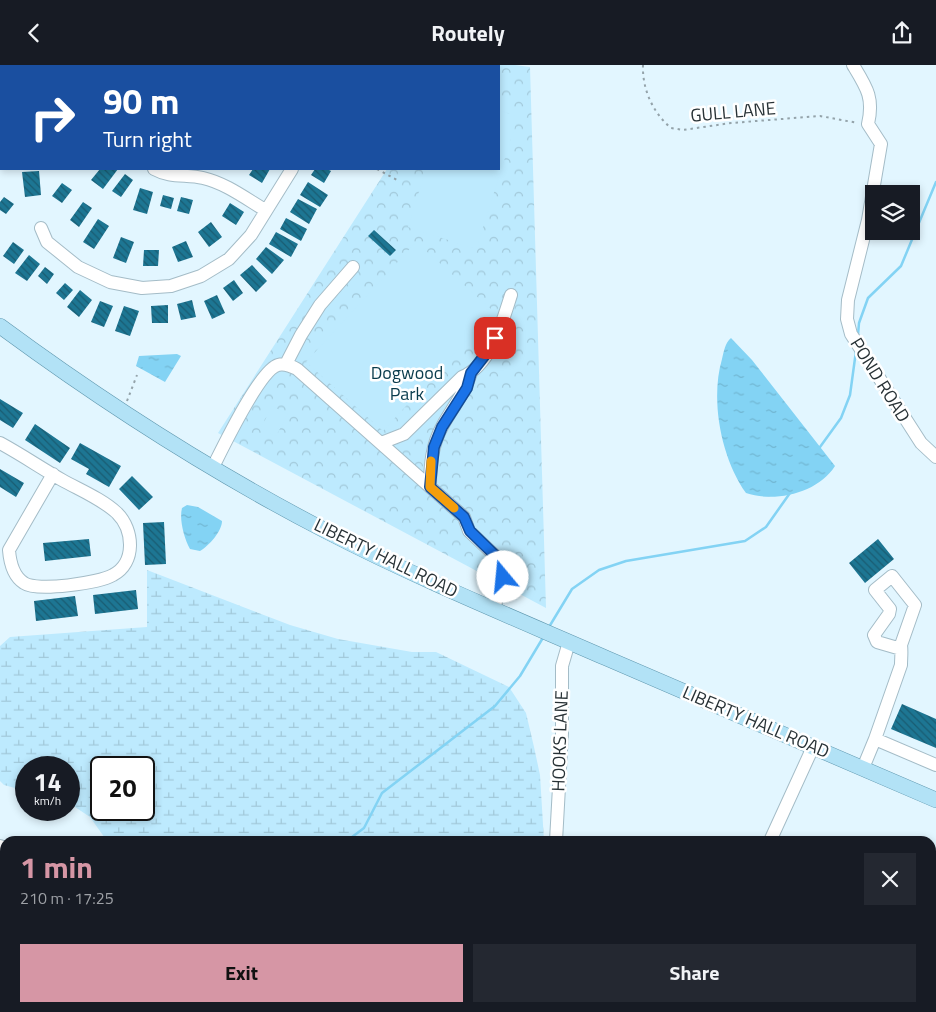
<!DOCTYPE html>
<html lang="en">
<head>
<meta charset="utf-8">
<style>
	body { margin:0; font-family:"Titillium Web",sans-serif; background:#242831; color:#f1f3f6; height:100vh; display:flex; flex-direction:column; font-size:19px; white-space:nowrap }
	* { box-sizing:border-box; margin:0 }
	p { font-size:16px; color:#9ea1a6 }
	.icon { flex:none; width:28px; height:28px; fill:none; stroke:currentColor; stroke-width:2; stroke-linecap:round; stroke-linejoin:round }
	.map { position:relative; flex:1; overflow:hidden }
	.sheet { position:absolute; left:0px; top:771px; width:936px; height:176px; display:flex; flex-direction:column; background:#171b24; border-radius:15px 15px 0 0; box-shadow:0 2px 8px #0003 }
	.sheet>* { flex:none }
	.hud { position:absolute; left:0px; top:0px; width:500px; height:105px; box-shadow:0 2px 8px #0003; background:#1a4fa0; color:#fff; overflow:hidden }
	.fabs { position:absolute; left:865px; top:120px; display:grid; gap:10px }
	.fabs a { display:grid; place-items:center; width:55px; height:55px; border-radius:0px; background:#171b24; box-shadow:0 2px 8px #0003; font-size:25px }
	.speed { position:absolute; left:15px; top:691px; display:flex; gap:10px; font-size:25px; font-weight:700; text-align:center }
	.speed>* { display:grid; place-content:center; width:65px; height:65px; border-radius:50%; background:#171b24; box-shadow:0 2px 8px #0003; line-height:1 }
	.speed small { font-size:12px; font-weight:400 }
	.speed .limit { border:2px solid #111; border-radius:8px; background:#fff; color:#111 }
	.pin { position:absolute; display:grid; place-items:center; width:42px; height:42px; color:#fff; margin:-21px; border-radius:10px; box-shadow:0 2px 8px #0006 }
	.me { position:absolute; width:55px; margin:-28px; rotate:343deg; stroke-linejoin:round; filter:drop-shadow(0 0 4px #0008) }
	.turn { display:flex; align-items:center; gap:18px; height:105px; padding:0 20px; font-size:22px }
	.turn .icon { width:65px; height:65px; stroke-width:2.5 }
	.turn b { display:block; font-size:35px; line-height:42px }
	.round { display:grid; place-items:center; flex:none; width:52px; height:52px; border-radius:0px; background:#242831 }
	.head { display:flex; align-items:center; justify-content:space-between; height:85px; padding:0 20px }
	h1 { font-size:30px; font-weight:700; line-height:38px; color:#d696a5 }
	.primary-button { display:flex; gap:10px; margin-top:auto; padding:10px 20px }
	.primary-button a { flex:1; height:58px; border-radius:0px; background:#d696a5; color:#111; font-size:20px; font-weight:700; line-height:58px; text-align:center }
	.primary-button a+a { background:#242831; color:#f1f3f6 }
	header { display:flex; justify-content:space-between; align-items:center; height:65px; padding:0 20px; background:#171b24; font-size:22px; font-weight:700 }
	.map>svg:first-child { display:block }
</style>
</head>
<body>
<header><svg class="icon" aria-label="back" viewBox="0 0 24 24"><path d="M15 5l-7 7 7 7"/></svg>Routely<svg class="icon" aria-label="share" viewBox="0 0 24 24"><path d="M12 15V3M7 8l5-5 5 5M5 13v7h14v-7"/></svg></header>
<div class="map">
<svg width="936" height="947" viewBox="0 0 936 947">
	<defs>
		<pattern id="wetland-marsh" width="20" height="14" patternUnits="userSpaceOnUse" patternTransform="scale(1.25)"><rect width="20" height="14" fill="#bdeafe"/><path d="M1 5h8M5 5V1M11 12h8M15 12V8" fill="none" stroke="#a2c9da"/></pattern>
		<pattern id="park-crowns" width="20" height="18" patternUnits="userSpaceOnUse" patternTransform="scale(1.25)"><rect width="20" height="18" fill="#bdeafe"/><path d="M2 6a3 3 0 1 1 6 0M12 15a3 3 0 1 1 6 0" fill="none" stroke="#a2c9da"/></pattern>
		<pattern id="water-ripples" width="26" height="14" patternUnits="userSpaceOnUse" patternTransform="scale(1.25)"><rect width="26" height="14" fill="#83d3f4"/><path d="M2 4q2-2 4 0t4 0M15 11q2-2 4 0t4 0" fill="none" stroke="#71b6d2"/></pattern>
		<pattern id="building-back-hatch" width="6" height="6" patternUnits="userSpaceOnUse" patternTransform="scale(1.25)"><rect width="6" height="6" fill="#1d7693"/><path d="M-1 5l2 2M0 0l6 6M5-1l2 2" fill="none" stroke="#195c72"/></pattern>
	</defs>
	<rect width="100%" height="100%" fill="#e2f6ff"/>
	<!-- wetland -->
	<path fill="url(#wetland-marsh)" fill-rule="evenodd" d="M147 505 290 560 338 574 412 587H436L509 622 526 648 534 682 540 710 544 776H107L90 752 69 738V702H26V726L4 720 0 716V581L10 572 147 562ZM101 702H144V745H101Z
		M220 942H579L583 947H218Z"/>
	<!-- park -->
	<path fill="url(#park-crowns)" d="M453 0H515L530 2 546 543 218 368 387 104H499V1Z"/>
	<!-- pitch -->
	<path fill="#bdeafe" d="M499 45 518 52 476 184 408 162 426 104H499Z
		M416 177 493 246 383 366 306 297Z
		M272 341 288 349 276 371 261 363Z"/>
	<!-- water -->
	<path fill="url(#water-ripples)" d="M731 273 752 295 835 401C818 428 775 438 746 428 721 393 710 335 722 294 724 286 725 278 731 273Z
		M177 289 181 291 165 317 136 301 139 291Z
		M187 440 198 442 222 456C222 466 209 481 200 486L190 484C184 473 179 454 182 443Z"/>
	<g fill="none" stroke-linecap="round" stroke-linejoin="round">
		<!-- stream -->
		<path stroke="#83d3f4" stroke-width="2.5" d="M858 270 859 258 868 233 901 201 936 117
			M820 382 841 353 850 330 856 286
			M549 562 572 524 599 505 626 496 745 476 766 462 790 428
			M352 772 364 763 382 728 495 641 520 611 544 571"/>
	</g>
	<!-- building -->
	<path fill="url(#building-back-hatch)" d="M100 104H118L103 124 91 115Z
		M253 104H270L262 118 249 110Z
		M315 104H327L331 106 324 118 311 110Z
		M39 106 41 130 25 132 22 107Z
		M125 109 133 115 121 132 112 126Z
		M308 117 328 130 320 142 300 130Z
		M62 118 72 125 62 138 52 131Z
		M140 123 153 127 147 149 133 145Z
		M163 130 174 133 171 144 160 141Z
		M4 132 14 139 6 149 0 145V137Z
		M181 132 193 135 189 149 177 146Z
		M298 134 317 144 309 159 290 147Z
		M83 137 92 143 79 162 70 155Z
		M230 138 244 147 236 160 222 151Z
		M286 153 307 164 301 176 280 164Z
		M98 154 109 161 94 184 83 177Z
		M211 157 222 172 209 182 198 167Z
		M374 165 396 185 390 191 368 171Z
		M276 167 298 179 291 192 269 179Z
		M121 172 134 177 126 198 113 193Z
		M186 176 193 192 178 197 172 182Z
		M13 177 24 185 14 199 3 191Z
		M266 182 284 195 272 209 256 194Z
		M144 185H159L158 201H143Z
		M29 190 40 199 27 216 15 208Z
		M252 200 267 216 256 227 240 210Z
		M45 202 54 209 47 219 38 211Z
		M234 215 243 228 233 236 223 223Z
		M65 218 73 225 64 235 56 228Z
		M80 225 92 235 79 252 67 242Z
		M217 230 225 248 212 254 204 236Z
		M192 235 196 252 181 255 177 239Z
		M100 236 113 241 104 262 91 257Z
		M168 240V258H152L151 241Z
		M124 241 139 246 130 271 115 266Z
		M0 334 23 348 13 363 0 355Z
		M35 359 70 383 60 398 25 375Z
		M80 378 121 401 109 422 86 409 89 404 71 394Z
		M0 404 24 418 16 432 0 422Z
		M132 411 153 432 139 445 119 424Z
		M164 457 166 499 145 500 143 458Z
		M89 474 91 491 45 496 43 478Z
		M878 474 894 494 865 518 849 498Z
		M136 525 138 544 95 549 93 530Z
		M75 531 78 551 36 556 34 536Z
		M902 639 936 654V683L891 664Z"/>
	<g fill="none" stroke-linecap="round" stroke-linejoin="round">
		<!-- minor casing -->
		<g stroke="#a4bcc7" stroke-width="14">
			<path id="minor" d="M6 0 8 1
				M269 0 272 1
				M853 0C867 23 874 33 868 59L881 79 868 155 848 235 847 254 851 269 921 378 936 392
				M46 1 47 0
				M346 1V0
				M0 69 1 67
				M154 104C170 113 187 109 203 113 225 118 245 133 265 145
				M41 163 47 177 78 202 110 217 142 223 171 221 201 211 229 194 251 170 292 104
				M286 299 301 270 320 240 353 202
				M0 378C22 390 41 403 62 415 80 425 102 434 117 448 134 465 136 498 113 510 99 518 37 527 24 518 13 511 10 498 9 485L53 409
				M381 378 404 369 462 312C491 300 502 258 511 230
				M213 402C223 382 260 305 278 300 285 298 291 301 297 304L464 452 469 466 506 501 494 544
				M430 422C430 400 432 379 443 360 453 342 465 328 471 308
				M875 674 901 600C901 593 902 587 901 580L915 540 892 511 875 525 890 544 889 549 874 570 877 577 901 584
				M863 703 875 674 936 700
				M556 776 562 668V601L569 577
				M770 776 813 682
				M0 781 5 783
				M0 902H5
				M90 942V947
				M933 947 936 943"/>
		</g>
		<!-- major casing -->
		<g stroke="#6098af" stroke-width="16">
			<path id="major" d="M0 261C103 337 212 407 326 466 417 513 512 552 606 593 716 640 826 687 936 735"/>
		</g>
		<!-- path -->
		<path stroke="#94a3aa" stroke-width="2" stroke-dasharray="2.5 4" stroke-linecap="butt" d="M643 0C642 24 653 48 671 63L683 65 731 58 820 51 858 58
			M377 104 397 115
			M127 336 137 310"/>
		<!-- minor -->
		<use href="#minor" stroke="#fff" stroke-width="12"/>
		<!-- major -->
		<use href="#major" stroke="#b2e2f6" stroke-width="15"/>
	</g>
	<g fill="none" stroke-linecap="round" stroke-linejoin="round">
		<!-- route casing -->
		<g stroke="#114b97" stroke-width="12">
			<path id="route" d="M495 273 488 286 471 308 467 323 442 362 434 382 430 422 464 452 470 466 506 501 503 512"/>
		</g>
		<!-- route -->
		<use href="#route" stroke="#1a73e8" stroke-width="9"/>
		<!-- slow -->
		<path stroke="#f59e0b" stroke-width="9" d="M431 396 430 422 454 443"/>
	</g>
	<g text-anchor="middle" stroke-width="5" stroke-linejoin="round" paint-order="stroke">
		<!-- street labels -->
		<g font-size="18" fill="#283236" stroke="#fff">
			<text transform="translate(733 47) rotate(-5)" y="6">GULL LANE</text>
			<text transform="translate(880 315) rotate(58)" y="6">POND ROAD</text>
			<text transform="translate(386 493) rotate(26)" y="6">LIBERTY HALL ROAD</text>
			<text transform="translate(756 657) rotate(23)" y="6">LIBERTY HALL ROAD</text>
			<text transform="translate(560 676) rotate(-88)" y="6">HOOKS LANE</text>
		</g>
		<!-- park labels -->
		<g font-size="18" fill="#0a3c4d" stroke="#fff">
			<text x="407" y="314">Dogwood<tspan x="407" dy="21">Park</tspan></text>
		</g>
	</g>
</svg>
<div class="fabs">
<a><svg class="icon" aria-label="layers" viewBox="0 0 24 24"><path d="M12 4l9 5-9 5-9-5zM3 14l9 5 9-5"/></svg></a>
</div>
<div class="speed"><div>14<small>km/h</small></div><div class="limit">20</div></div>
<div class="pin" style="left:495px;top:273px;background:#d93025"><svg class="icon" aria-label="arrive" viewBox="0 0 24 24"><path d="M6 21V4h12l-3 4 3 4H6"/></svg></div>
<svg class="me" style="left:503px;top:512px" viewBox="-20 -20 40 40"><circle r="19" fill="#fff"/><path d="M0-13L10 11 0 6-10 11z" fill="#1a73e8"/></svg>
<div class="hud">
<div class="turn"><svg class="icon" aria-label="right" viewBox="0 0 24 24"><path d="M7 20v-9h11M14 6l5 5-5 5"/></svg><div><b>90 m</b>Turn right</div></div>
</div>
<section class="sheet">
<div class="head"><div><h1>1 min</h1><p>210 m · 17:25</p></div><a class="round"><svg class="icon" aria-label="close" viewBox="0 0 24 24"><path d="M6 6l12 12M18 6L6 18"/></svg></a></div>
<div class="primary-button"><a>Exit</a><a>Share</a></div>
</section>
</div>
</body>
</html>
